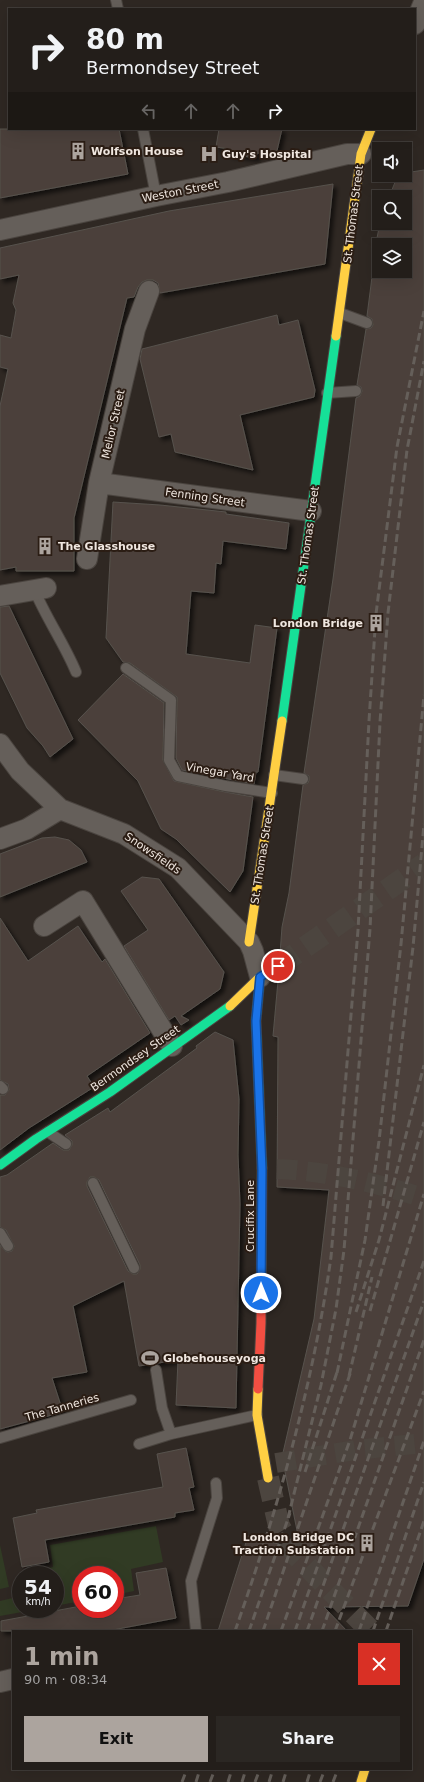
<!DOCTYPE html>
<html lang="en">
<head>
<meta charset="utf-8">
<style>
	body { margin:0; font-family:"DejaVu Sans",sans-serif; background:#2b2723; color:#f1f3f6; height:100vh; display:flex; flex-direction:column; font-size:15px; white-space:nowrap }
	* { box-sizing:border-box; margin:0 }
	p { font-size:13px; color:#a3a2a2 }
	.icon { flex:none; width:22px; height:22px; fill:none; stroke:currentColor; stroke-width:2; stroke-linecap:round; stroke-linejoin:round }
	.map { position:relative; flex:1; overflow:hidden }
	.sheet { position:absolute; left:12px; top:1630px; width:400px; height:140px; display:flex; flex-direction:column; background:#231e1a; border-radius:0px; box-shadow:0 4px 16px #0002,0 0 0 1px #403c39 }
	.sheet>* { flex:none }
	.guide { position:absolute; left:8px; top:8px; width:408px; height:122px; border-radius:0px; box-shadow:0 4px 16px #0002,0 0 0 1px #403c39; background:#231e1a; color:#f1f3f6; overflow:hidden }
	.tools { position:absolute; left:372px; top:142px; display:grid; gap:8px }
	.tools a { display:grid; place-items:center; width:40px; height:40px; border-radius:0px; background:#231e1a; box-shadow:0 4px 16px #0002,0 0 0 1px #403c39; font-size:20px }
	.speed { position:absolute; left:12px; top:1566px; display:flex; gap:8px; font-size:20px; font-weight:700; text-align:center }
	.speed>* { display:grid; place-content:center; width:52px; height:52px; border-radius:50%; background:#231e1a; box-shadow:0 4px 16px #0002,0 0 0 1px #403c39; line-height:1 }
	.speed small { font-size:10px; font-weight:400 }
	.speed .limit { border:6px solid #d22; background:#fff; color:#111 }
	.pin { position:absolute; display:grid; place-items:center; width:34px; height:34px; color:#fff; margin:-17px; border:2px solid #fff; border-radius:50%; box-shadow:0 1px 4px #0007 }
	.me { position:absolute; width:44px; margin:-22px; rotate:0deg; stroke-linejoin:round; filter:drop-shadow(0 0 3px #0008) }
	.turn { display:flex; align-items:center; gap:14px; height:84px; padding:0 12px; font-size:18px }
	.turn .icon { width:52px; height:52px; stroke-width:2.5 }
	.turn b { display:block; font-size:28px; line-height:34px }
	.lanes { display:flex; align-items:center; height:38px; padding:0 12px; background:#0003; justify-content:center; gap:20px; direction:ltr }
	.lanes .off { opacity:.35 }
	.round { display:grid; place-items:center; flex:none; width:42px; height:42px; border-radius:0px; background:#2b2723 }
	.head { display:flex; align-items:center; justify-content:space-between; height:68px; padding:0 12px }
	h1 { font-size:24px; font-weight:700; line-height:30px; color:#aca49e }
	.primary-button { display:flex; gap:8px; margin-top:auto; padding:8px 12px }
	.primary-button a { flex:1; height:46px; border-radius:0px; background:#aca49e; color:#111; font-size:16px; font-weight:700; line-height:46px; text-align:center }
	.primary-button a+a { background:#2b2723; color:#f1f3f6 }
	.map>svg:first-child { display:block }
</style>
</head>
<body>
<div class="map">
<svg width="424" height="1782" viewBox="0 0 424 1782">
	<defs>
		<filter id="shadow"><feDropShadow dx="3.5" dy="3.5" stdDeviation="2" flood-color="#0009"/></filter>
	</defs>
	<rect width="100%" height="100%" fill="#2f2823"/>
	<!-- green -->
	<path fill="#313b24" d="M156 1526 163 1562 131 1569 134 1591 115 1595V1575H81V1601L55 1606V1575H25L24 1573 53 1567 50 1545Z
		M0 1545 9 1587 0 1589Z
		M21 1596V1609H39L0 1616V1601Z"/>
	<!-- building -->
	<path fill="#4b413a" stroke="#57524d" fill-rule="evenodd" filter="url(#shadow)" d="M0 129H119L128 174 0 198Z
		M219 129H282L276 155 257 153 256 158 229 154V149L216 147Z
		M424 170V1559L408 1606 324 1607 347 1631H218L248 1536 301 1550 282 1457 314 1319 329 1190 277 1187 278 1037 273 1036 278 981 289 972 290 966 288 959 284 955 280 954 282 927 289 893 303 785 308 783 309 780V776L304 773 333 579 356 398 360 396 362 391 361 387 357 385 366 329 371 328 373 325 372 319 367 316 377 238 380 223H405V197H389L398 175H405V173ZM379 245H405V271H379Z
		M333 184 325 264 160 293 158 283 153 280H147L142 282 138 287 134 297 127 298 74 518V571H16V567L0 570V406L8 369 0 367V335L11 338 16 310 13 303 19 275 0 279V248L169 211Z
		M277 315 279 325 298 320 315 390 314 397 240 415 253 470 175 452 171 434 159 437 140 359 142 349Z
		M113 502 160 505 226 512V514L289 523 286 549 223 541 221 564 216 563 214 593 191 591 186 654 250 663 255 625 277 628 258 772H256L254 784 182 770 176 758 177 697 130 663 123 662 106 638Z
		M9 606 73 739 50 757 43 746 27 728 0 673V607Z
		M123 674 164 703 163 760 174 781 225 792 253 797 243 871 230 892 176 839 161 829 138 781 78 720Z
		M55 837 69 840 81 850 87 862 0 897V854L42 838Z
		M142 877 159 879 224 972 220 989 181 1016 189 1020 181 1025 175 1016 169 1020 124 946 148 930 121 891Z
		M0 918 28 961 78 926 102 962 105 959 150 1033 87 1076 94 1087 29 1128 0 1150V1095H5L9 1090 8 1084 0 1080Z
		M215 1032 233 1040 239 1099 238 1155 240 1204 236 1408 176 1405 178 1360 139 1366 124 1281 73 1306 87 1372 52 1378 63 1412 0 1429V1245L5 1251 8 1252 12 1251 14 1246 6 1230 0 1227V1177L7 1175 53 1143 63 1150H69L72 1145V1141L65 1135 108 1108 110 1112 197 1048 196 1046ZM90 1177H94L99 1180 140 1265V1269L137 1274H133L128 1271 87 1186V1182Z
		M186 1448 194 1487 189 1488 194 1510 175 1513V1517L45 1540 49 1562 22 1567 13 1518 37 1513 36 1510 163 1487 157 1454Z
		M166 1568 176 1618 107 1631H1V1621L81 1606V1609H115V1599L140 1595 136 1573Z"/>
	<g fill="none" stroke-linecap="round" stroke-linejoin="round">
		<!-- street-tunnel -->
		<path stroke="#4c453f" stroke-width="20" stroke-dasharray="20 10" stroke-linecap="butt" d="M277 1169C327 1171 376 1183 424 1198
			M276 1463 355 1450 424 1443"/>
		<!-- primary-tunnel -->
		<path stroke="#4c453f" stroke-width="22" stroke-dasharray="22 11" stroke-linecap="butt" d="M278 966 424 864
			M268 1478 279 1526 297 1556 371 1631"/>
		<!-- lane casing -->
		<g stroke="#4a443f" stroke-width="12">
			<path id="lane" d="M116 0 118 9
				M143 129 156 196
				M340 313 367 323
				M327 393 356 391
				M34 589C46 618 64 643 76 672
				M126 668 171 700 169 760 178 776 226 786 272 793
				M274 775 303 779
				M0 1086 3 1089
				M48 1132 66 1144
				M93 1183 134 1268
				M0 1233 8 1246
				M156 1370 162 1408 171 1434
				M0 1438 131 1400
				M139 1444 171 1434 257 1415
				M196 1631 191 1581 217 1498 216 1483"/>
		</g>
		<!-- street casing -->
		<g stroke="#4a443f" stroke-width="22">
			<path id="street" d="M415 24 424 2
				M0 230 156 196 228 182 347 154H361
				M99 483 311 511
				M87 559 99 483 135 329 149 291
				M0 596 46 588
				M0 744 20 771 60 809 124 834 178 868 249 942 253 951 260 977
				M0 839 27 829 60 809
				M44 926 83 901 172 1046
				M0 1682 13 1679"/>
		</g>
		<!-- fast casing -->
		<g stroke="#4a443f" stroke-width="11">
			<path id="fast" d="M282 721 336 336
				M260 977 256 1021 262 1168
				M0 1165 36 1139 110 1092 230 1006"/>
		</g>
		<!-- slow casing -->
		<g stroke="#4a443f" stroke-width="11">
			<path id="slow" d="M336 336 361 154 371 129
				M249 942 282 721
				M230 1006 260 977 278 966
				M258 1389 257 1415 268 1478
				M361 1782 365 1769"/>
		</g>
		<!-- jam casing -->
		<g stroke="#4a443f" stroke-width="11">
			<path id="jam" d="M258 1389 261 1323 262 1168"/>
		</g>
		<!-- lane -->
		<use href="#lane" stroke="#655f5a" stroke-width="10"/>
		<!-- street -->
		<use href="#street" stroke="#655f5a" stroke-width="20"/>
		<!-- fast -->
		<use href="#fast" stroke="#16e098" stroke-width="9"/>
		<!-- slow -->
		<use href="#slow" stroke="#ffcf43" stroke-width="9"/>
		<!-- jam -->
		<use href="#jam" stroke="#f24e42" stroke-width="9"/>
		<!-- rail -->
		<path stroke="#655f5a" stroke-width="3" stroke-dasharray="8 4" stroke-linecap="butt" d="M383 1206 413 947 424 824
			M370 1311 424 1122
			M356 1312 379 1240 424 1065
			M337 1373 365 1240 379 1141 401 944 424 695
			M349 1376 372 1277
			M305 1472 338 1369
			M288 1518 321 1385 336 1309 344 1250 370 929 380 722 388 613 407 450 424 361
			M235 1631C278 1509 313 1385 331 1257L358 930 369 721 376 614 397 447 424 311
			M249 1631 290 1513
			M263 1631 351 1371
			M281 1631 350 1440 424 1194
			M295 1631 424 1261
			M307 1631 424 1301
			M322 1631 424 1340
			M335 1631 424 1391
			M359 1631 424 1441
			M373 1631 424 1482
			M386 1631 424 1521
			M182 1782 187 1769
			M196 1782 200 1769
			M210 1782 215 1769
			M228 1782 232 1769
			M242 1782 246 1769
			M255 1782 260 1769
			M269 1782 273 1769
			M283 1782 287 1769
			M307 1782 311 1769
			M320 1782 325 1769
			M333 1782 338 1769"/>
	</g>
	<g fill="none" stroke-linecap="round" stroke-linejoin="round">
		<!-- route casing -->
		<g stroke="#114b97" stroke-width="10">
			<path id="route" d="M261 1293 262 1170 256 1021 260 977 278 966"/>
		</g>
		<!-- route -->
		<use href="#route" stroke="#1a73e8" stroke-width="7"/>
	</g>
	<!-- icons -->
	<defs>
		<g id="building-bare" transform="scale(1.38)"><path d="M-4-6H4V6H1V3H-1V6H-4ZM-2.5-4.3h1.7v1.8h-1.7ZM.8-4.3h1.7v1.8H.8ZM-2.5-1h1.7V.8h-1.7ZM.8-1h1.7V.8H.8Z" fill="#aca49e" stroke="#2b1d14" stroke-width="2.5" paint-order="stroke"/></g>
		<g id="hospital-bare" transform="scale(1.38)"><path d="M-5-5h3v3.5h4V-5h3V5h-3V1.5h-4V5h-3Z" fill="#aca49e" stroke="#2b1d14" stroke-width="2.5" paint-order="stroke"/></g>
		<g id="stadium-bare" transform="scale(1.38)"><path d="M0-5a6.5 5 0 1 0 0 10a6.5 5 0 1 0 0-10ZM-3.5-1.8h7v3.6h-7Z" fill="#aca49e" stroke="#2b1d14" stroke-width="2.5" paint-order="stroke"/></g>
	</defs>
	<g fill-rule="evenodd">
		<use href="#building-bare" x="78" y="151"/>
		<use href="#hospital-bare" x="209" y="154"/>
		<use href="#building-bare" x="45" y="546"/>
		<use href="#building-bare" x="376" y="623"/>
		<use href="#stadium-bare" x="150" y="1358"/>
		<use href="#building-bare" x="367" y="1543"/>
	</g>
	<g text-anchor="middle" stroke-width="4" stroke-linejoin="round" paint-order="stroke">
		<!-- poi labels -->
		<g font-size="11" font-weight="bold" fill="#f0e7e0" stroke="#2b1d14" text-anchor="start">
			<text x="91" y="155">Wolfson House</text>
			<text x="222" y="158">Guy's Hospital</text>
			<text x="58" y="550">The Glasshouse</text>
			<text x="363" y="627" text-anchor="end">London Bridge</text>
			<text x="163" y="1362">Globehouseyoga</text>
			<text x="354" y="1541" text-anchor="end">London Bridge DC<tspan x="354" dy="13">Traction Substation</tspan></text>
		</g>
		<!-- street labels -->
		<g font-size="11" fill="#f0e7e0" stroke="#2b1d14">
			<text transform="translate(180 191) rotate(-11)" y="4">Weston Street</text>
			<text transform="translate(353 214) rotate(-83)" y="4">St. Thomas Street</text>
			<text transform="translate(113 424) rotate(-77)" y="4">Melior Street</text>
			<text transform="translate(205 497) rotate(8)" y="4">Fenning Street</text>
			<text transform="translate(308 535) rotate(-82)" y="4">St. Thomas Street</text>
			<text transform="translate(220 772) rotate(10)" y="4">Vinegar Yard</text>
			<text transform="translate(153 853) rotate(34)" y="4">Snowsfields</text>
			<text transform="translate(262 855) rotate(-81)" y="4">St. Thomas Street</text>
			<text transform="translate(135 1058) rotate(-35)" y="4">Bermondsey Street</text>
			<text transform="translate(250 1216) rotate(-90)" y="4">Crucifix Lane</text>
			<text transform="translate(62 1407) rotate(-16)" y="4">The Tanneries</text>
		</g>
	</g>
</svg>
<div class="tools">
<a><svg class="icon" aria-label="sound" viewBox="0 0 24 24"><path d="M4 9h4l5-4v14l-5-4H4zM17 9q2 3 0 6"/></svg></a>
<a><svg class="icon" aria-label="search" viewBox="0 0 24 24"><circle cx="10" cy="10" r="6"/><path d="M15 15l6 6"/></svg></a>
<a><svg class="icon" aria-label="layers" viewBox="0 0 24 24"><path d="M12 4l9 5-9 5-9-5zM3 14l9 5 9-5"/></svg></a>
</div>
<div class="speed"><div>54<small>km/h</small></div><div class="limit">60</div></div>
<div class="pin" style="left:278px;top:966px;background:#d93025"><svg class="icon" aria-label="arrive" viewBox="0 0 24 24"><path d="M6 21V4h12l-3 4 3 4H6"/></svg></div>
<svg class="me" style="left:261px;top:1293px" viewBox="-20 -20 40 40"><circle r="17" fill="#1a73e8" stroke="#fff" stroke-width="3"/><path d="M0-11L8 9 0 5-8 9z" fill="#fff"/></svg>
<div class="guide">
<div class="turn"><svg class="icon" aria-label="right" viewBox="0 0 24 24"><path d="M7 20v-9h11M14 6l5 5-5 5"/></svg><div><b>80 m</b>Bermondsey Street</div></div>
<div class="lanes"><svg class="icon off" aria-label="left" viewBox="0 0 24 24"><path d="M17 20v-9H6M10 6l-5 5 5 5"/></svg><svg class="icon off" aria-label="ahead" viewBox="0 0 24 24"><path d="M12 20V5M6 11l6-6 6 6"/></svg><svg class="icon off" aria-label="ahead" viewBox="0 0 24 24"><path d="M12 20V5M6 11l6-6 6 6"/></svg><svg class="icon" aria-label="right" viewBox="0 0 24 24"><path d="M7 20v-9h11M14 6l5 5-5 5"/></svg></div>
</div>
<section class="sheet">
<div class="head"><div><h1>1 min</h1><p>90 m · 08:34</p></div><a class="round" style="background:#d93025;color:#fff"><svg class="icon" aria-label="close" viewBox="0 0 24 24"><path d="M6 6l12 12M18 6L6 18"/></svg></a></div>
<div class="primary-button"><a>Exit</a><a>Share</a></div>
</section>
</div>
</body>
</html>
